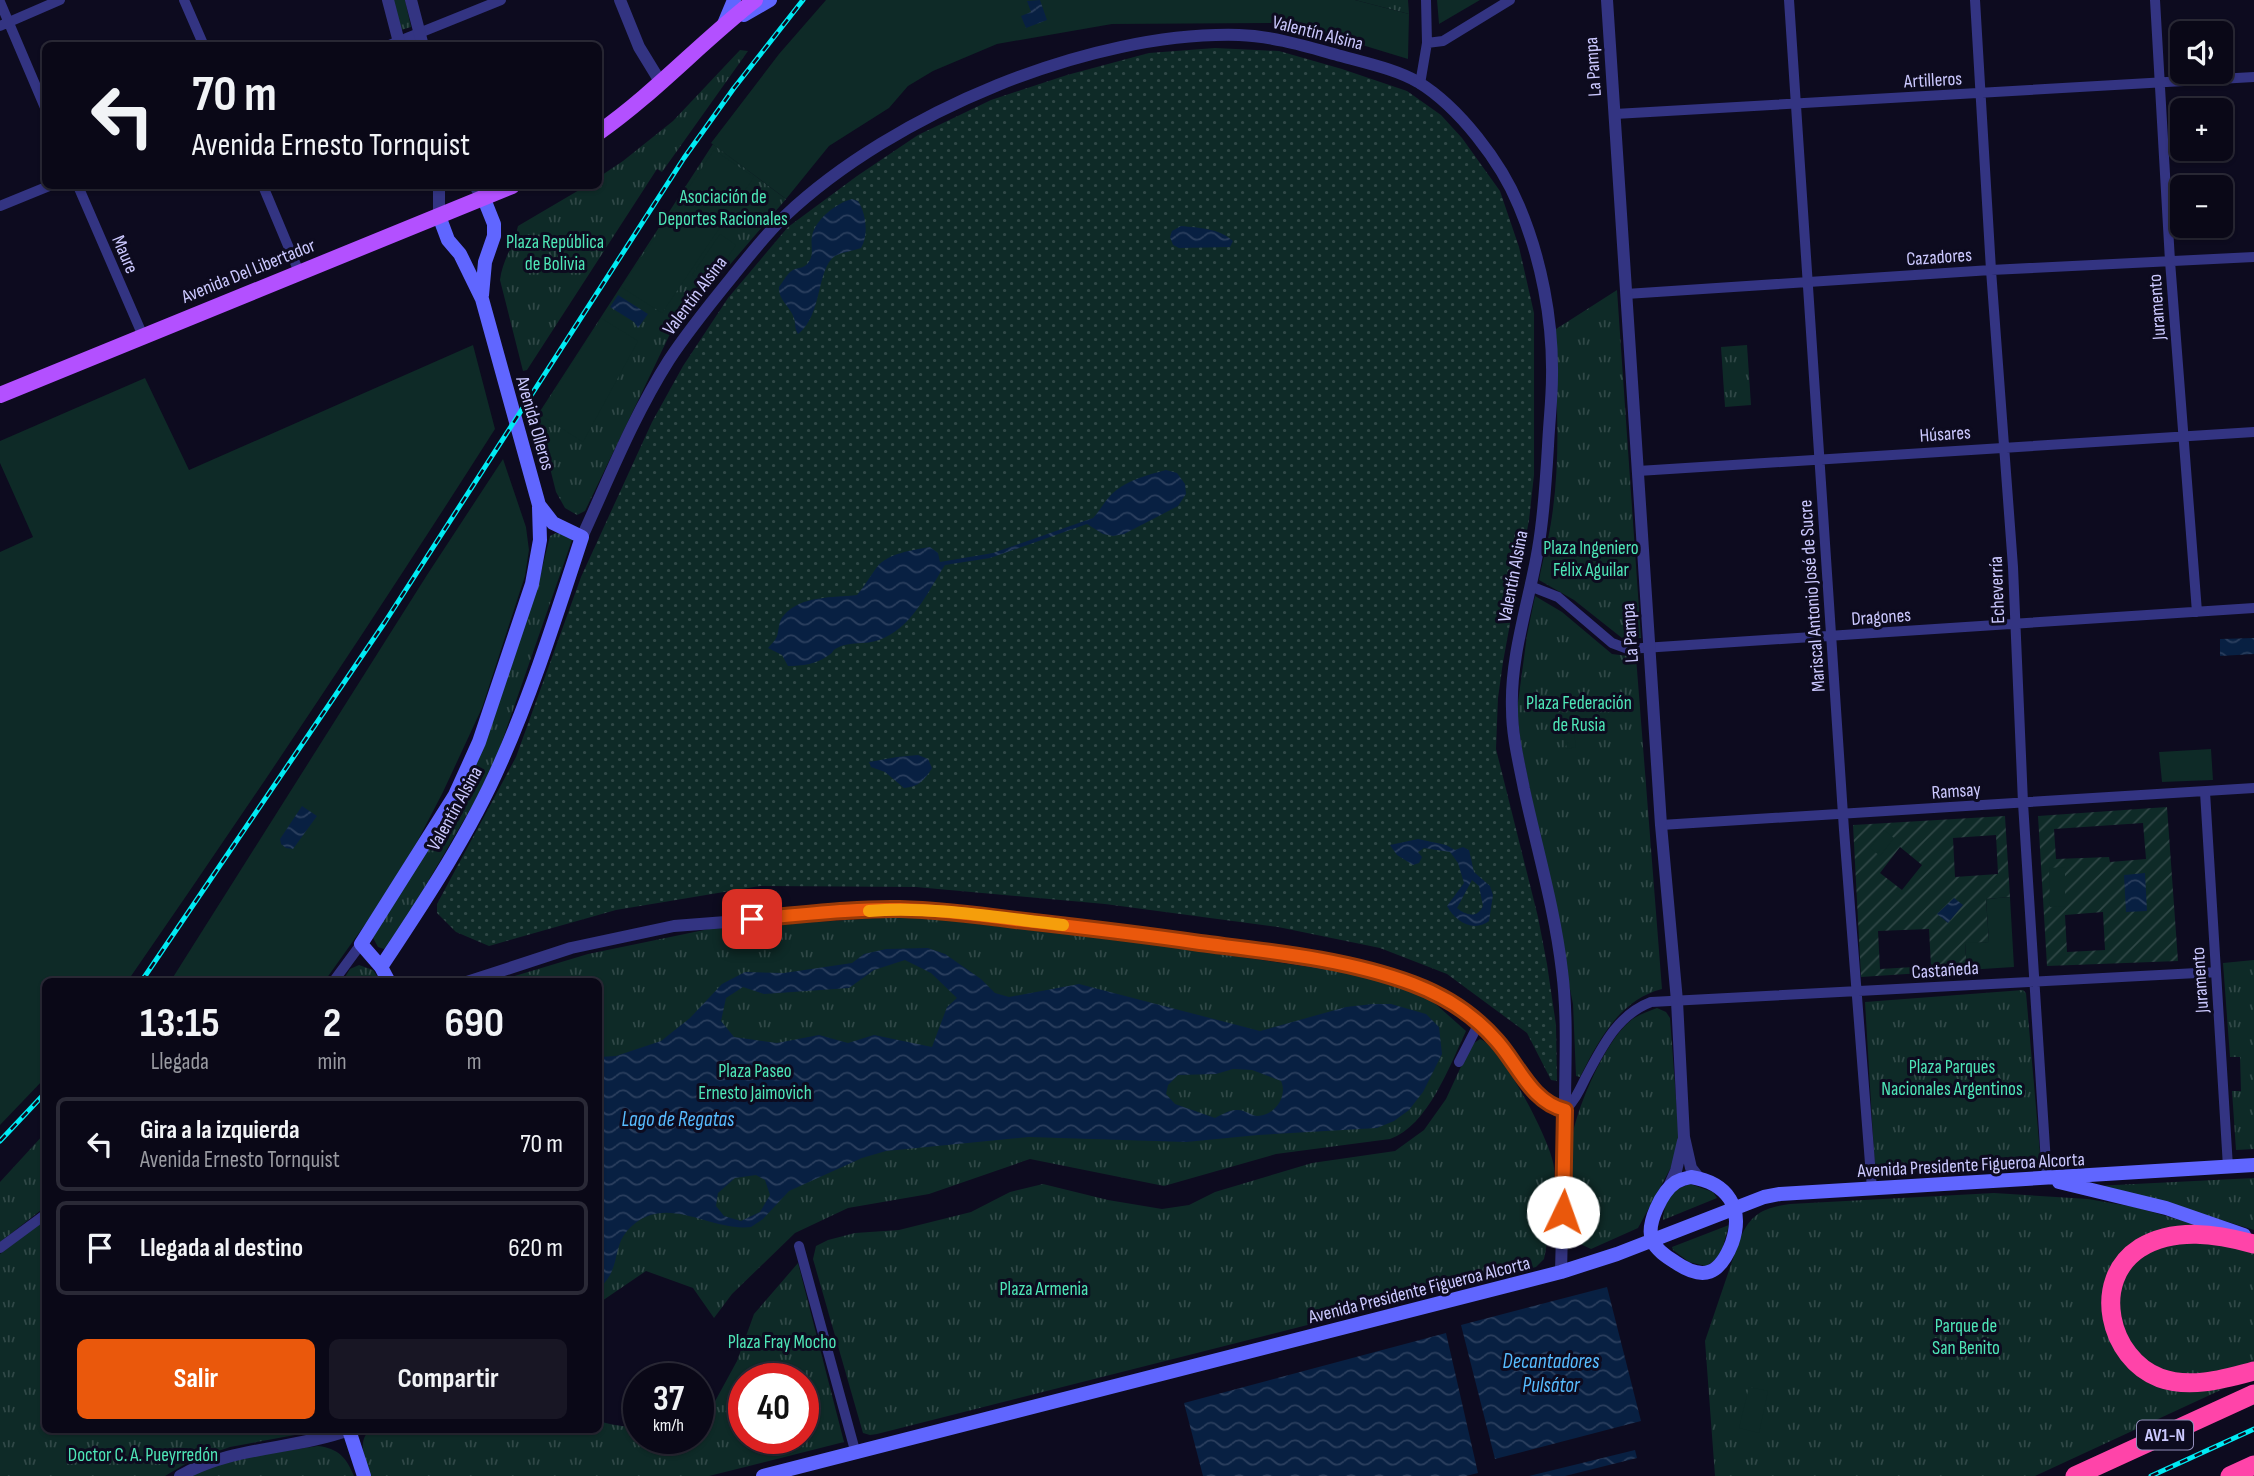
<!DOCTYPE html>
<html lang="es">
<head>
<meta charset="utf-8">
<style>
	body { margin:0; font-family:"Sofia Sans Condensed",sans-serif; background:#181624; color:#f1f3f6; height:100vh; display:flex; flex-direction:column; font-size:26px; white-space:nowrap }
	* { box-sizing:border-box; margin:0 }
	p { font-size:23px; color:#999aa1 }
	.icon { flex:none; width:38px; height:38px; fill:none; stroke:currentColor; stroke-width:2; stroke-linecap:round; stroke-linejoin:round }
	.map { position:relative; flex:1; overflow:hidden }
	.sheet { position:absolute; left:42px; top:978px; width:560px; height:455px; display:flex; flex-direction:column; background:#0a0817; border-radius:10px; box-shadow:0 2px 5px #0004,0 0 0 2px #2a2936 }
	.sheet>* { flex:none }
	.banner { position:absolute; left:42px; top:42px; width:560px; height:147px; border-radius:10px; box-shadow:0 2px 5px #0004,0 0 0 2px #2a2936; background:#0a0817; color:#f1f3f6; overflow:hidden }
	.controls { position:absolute; left:2170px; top:21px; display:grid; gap:14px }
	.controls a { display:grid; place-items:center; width:63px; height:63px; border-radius:10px; background:#0a0817; box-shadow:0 2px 5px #0004,0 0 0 2px #2a2936; font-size:35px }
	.speed { position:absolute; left:623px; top:1363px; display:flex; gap:14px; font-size:35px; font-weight:700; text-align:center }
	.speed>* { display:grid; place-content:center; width:91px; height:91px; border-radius:50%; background:#0a0817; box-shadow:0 2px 5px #0004,0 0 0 2px #2a2936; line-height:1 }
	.speed small { font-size:18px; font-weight:400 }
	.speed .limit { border:10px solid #d22; background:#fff; color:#111 }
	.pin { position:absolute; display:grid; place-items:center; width:60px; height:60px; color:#fff; margin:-30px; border-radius:14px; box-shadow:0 4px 10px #0006 }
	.me { position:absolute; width:77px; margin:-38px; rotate:3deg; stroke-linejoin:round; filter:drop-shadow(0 0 5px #0008) }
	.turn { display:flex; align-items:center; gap:24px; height:147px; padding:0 35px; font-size:32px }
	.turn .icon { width:91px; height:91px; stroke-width:2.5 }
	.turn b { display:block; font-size:49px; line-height:60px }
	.eta { display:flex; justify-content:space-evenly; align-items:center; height:119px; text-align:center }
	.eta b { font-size:42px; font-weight:700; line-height:49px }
	.action { display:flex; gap:14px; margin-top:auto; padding:14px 35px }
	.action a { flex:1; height:80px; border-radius:10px; background:#ea580c; color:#fff; font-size:28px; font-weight:700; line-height:80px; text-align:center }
	.action a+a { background:#181624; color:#f1f3f6 }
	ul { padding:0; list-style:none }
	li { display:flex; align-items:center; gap:21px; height:94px; margin:0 14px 10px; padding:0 21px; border:4px solid #2a2936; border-radius:10px }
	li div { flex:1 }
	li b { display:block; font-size:26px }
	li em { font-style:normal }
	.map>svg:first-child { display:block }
</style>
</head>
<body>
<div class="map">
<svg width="2254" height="1476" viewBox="0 0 2254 1476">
	<defs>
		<pattern id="grass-dots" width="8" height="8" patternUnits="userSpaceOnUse" patternTransform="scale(1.75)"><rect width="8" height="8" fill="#0e2a27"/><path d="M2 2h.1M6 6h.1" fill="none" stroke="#304847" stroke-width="1.8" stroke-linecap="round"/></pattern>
		<pattern id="park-tufts" width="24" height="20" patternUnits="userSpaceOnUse" patternTransform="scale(1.75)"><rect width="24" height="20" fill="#0e2a27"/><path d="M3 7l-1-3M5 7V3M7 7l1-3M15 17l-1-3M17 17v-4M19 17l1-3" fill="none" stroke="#304847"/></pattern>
		<pattern id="garden-furrows" width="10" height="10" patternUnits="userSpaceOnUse" patternTransform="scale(1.75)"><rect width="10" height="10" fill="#0e2a27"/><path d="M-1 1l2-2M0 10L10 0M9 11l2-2" fill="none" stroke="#304847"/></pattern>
		<pattern id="water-waves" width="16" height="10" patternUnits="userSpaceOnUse" patternTransform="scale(1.75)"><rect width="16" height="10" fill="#082042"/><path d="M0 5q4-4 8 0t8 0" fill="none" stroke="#2b3f5e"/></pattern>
	</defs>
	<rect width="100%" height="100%" fill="#0d0b1f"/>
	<!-- grass -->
	<path fill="url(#grass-dots)" d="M1215 48 1279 51 1342 69 1407 91 1441 115 1462 138 1500 191 1519 247 1534 313V475L1529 520 1503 662 1498 698 1496 749 1538 917 1547 964 1556 1025 1557 1081 1551 1080 1527 1033 1447 974 1380 948 1278 927 1105 904 916 887 760 886 616 910 489 946 456 932 437 913V904L516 757 581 577 652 422 683 366 728 298 788 227 857 176 918 135 991 100 1067 75 1149 53Z"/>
	<!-- park -->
	<path fill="url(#park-tufts)" fill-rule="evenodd" d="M393 0H405L411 27 401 30Z
		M1355 0H1408L1409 14Z
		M740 50 748 51 662 172 657 169 527 370 523 371 500 280C502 261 514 245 518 226L586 186H598L599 177 623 161 673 121Z
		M713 144 786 199 669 336 585 511 577 515 565 508 556 492 537 416Z
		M1617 290 1641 638H1622L1574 600 1539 580C1543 559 1549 538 1552 516 1561 456 1557 392 1553 331Z
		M1747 345 1751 405 1725 407 1721 347Z
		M556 533 570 536 572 540 498 753 475 801 392 943 384 949 378 947 372 936 453 805 538 585 550 536Z
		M1535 596 1562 612 1612 654 1636 657 1662 989C1619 1000 1599 1040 1580 1077L1576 1076 1573 1004 1521 745 1517 710 1527 635Z
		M911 916 1156 945 1346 972 1388 982 1430 999 1466 1031C1450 1065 1428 1126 1390 1139L1276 1154 1164 1186 1030 1159 929 1194 848 1208 795 1233 732 1294 714 1318 693 1288 646 1271 599 1303 598 982H495L588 954 709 929Z
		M2254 960V1149L2236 1150 2232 1091H2241L2240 1057H2230L2223 963Z
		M359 965 373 970 381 982H342L350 969Z
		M2023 990 2026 993 2040 1153 2039 1159 2033 1164 1884 1174 1875 1170 1865 1002Z
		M1657 1008 1666 1012 1670 1018 1679 1139 1675 1160 1638 1228 1591 1249 1572 1240C1568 1208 1568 1164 1573 1133 1579 1103 1605 1043 1628 1023 1636 1015 1647 1012 1657 1008Z
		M1480 1039C1501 1046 1553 1145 1554 1168 1556 1191 1549 1226 1546 1249L1544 1259 1536 1267 877 1434 870 1435 863 1433 813 1259 816 1246 828 1240 855 1233 899 1230 971 1212 1010 1192 1043 1184 1108 1200 1162 1209 1189 1205 1215 1192 1312 1163 1395 1151 1424 1130 1446 1099 1471 1045Z
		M45 1133V1207L0 1242V1182Z
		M2254 1178V1230L2164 1202 2095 1186Z
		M1690 1184 1713 1192 1717 1198 1663 1220C1665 1200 1671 1190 1690 1184Z
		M1994 1193 2088 1199 2134 1207 2216 1230 2182 1231 2111 1279 2133 1367 2238 1382 2035 1476H1715L1705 1341 1739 1241C1750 1214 1762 1208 1790 1204Z
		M45 1220 46 1430H322L230 1447 192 1460 165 1476H0V1254Z
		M1729 1225 1720 1257 1706 1266 1689 1262 1673 1250 1672 1247Z
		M2167 1243 2230 1244 2254 1251V1365L2205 1377 2158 1372 2120 1333V1283L2140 1257Z
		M798 1263 844 1442 709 1476H371C366 1461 356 1442 370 1430H598L599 1421C612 1426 625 1425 639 1430V1438H698V1416L713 1405 737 1361 754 1314ZM744 1379H803V1438H744Z
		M318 1446C339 1449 346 1457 354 1476H190L232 1459Z"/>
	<!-- garden -->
	<path fill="url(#garden-furrows)" fill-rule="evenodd" d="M2167 807 2178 961 2047 966 2038 816ZM2143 823 2146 859 2110 862 2109 857 2056 859 2054 829ZM2103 912 2105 950 2067 952 2065 915Z
		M2005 816 2010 897 1986 899 1989 942 1965 944 1967 970 1861 977 1853 825ZM1996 835 1998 874 1955 877 1953 838ZM1900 847 1922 865 1902 890 1880 873ZM1929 929 1931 966 1880 969 1878 931Z"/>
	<!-- pitch -->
	<path fill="#0e2a27" d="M826 0H1355L1409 14 1408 59 1326 34 1281 23 1112 24 997 44 933 71 908 86 889 108 829 146 786 199 711 143 779 54Z
		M1437 0H1480L1439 24Z
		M714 150 754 177 662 313 621 287Z
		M720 234 736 245 708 286 692 275Z
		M601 318 638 341 583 442 539 414Z
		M473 345 495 429C376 616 253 800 127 982H46L45 1078 0 1125V552L33 537 0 463V441L145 378 189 470Z
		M503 459 526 527 529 550 525 576 482 708 443 792 417 842 376 909 324 982H170L427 575Z
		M1573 727 1576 747 1567 749 1563 729Z
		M2211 749 2213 780 2162 782 2159 752Z
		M1884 830 1894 838 1880 856 1870 848Z
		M2065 867V906L2050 907 2049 868Z
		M2010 897 2014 967 1967 970 1965 943 1989 942 1986 899Z
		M1749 1387 1768 1391 1759 1433 1739 1428Z"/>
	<!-- water -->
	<path fill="url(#water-waves)" fill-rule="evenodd" d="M1040 0 1047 20 1026 28 1021 16 1031 12 1027 1Z
		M852 199 858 201C866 213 869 235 861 248 853 251 842 252 835 256 816 269 823 315 798 334 794 328 796 324 794 318 790 306 778 300 779 287 783 282 787 273 793 270 799 267 803 269 808 263 815 254 810 246 812 236 815 220 836 203 852 199Z
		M1181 226C1199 228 1219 228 1233 241L1230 247 1179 248 1173 245 1170 237 1172 231Z
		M618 295 648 314 638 328 634 322 610 307Z
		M1166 470 1177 473 1185 484 1186 494 1178 506 1124 534 1113 536 1103 534 1087 524 990 558 945 565C927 593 912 628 879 640 865 645 850 641 837 648 831 651 835 651 829 655 817 664 802 666 788 666L782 655 768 648C770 645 773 643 775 640 780 633 777 622 784 615 802 595 833 598 857 595 865 586 870 576 877 567 888 553 913 550 930 547L938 553 940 562 993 553 1093 518C1100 511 1103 503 1110 496 1124 481 1147 475 1166 470Z
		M2254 638V654L2220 656V639Z
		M918 755 928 759 932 768C925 780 918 787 904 788L885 772 871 767 869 762 897 757Z
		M302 806 317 816 293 849 286 848 281 844 280 839Z
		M1418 839 1446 845 1455 850 1463 847 1469 850 1474 872 1490 886 1493 895 1489 921C1473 933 1455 921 1447 906L1464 883 1458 863 1450 852 1424 848 1418 852 1422 857 1419 863 1413 865 1397 855 1390 845ZM1472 880 1479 886 1483 906C1478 918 1466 916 1457 908Z
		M2145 873 2147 911 2126 912 2124 875Z
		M1954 898 1963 905 1948 923 1937 914Z
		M928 948 945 954 981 979 995 993 1009 997 1079 984 1260 1031 1346 1007 1373 1004H1391L1426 1014 1439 1027 1442 1054 1423 1092 1409 1110 1394 1121 1377 1128 1258 1135 1186 1142 1029 1137 886 1151 862 1158 789 1191 763 1219 751 1227C708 1232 664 1190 627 1231 612 1248 621 1270 599 1288V1057L616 1056 661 1041 690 1018 722 984 745 972 784 973 852 963 864 954 886 949ZM905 960 931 973 957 998 947 1007 932 1047 874 1035 848 1043 819 1035 777 1043 734 1037 721 1021 726 998 743 987 764 994 849 988 874 970ZM1233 1069 1252 1070 1281 1081C1288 1096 1275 1116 1257 1116 1250 1115 1244 1109 1236 1110 1229 1110 1221 1115 1215 1118L1175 1104 1166 1094 1168 1085 1178 1075 1216 1074ZM756 1175 765 1180 770 1195 760 1212 741 1221 724 1216 716 1206 718 1193 735 1178Z
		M1607 1287 1641 1421 1495 1459 1461 1325Z
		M1446 1333 1478 1473 1466 1476H1203L1184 1403Z
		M1635 1450 1637 1458 1565 1476H1529Z"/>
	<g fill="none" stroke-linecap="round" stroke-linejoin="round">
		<!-- minor -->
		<path stroke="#333482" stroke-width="10" d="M184 0 204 46
			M1789 0 1844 830 1872 1189
			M1975 0 1991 270 2013 567 2023 803 2047 1179
			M2155 0 2170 261 2197 612
			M0 2 46 110
			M0 26 60 0
			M1427 43 1443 41 1510 0
			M387 46 501 0
			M1420 84 1427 43 1426 0
			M1615 114 2254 77
			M78 186 143 336
			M263 186 299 272
			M0 206 49 186
			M1626 294 1991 270 2254 257
			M1638 471 2254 432
			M1530 586 1558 597 1612 643 1628 649 2254 608
			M2205 792 2228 1167
			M1661 825 2254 788
			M333 982 361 944
			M1459 1062 1479 1023
			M1565 1110C1575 1101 1580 1089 1586 1077 1602 1047 1617 1015 1651 1002L2216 972
			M799 1246 856 1454
			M0 1248 46 1214"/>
		<!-- tertiary -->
		<path stroke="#333482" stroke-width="12" d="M388 0 400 46
			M411 0 423 46
			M620 0 639 47 661 83
			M1607 0 1661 825 1677 1001 1684 1137 1691 1168 1699 1178
			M439 186V216
			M475 186 484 199
			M582 537C609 478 634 415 669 360 688 331 710 304 732 277 749 256 766 234 785 216 894 113 1090 31 1239 35 1273 36 1308 47 1341 56 1366 63 1395 69 1418 82 1459 107 1501 162 1519 206 1541 258 1553 320 1552 376 1552 399 1549 423 1548 446 1546 480 1544 515 1538 549 1529 602 1510 656 1512 709 1512 736 1519 763 1524 789 1537 849 1555 910 1562 971 1568 1018 1565 1063 1565 1110 1564 1164 1562 1218 1561 1272
			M467 982 571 948 674 926 897 909 951 912 1151 935 1355 968C1400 979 1442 991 1478 1022 1490 1033 1502 1045 1512 1058 1528 1079 1537 1103 1565 1110
			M1668 1189 1676 1171 1683 1141
			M180 1476C232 1446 293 1450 349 1430"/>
		<!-- secondary -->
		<path stroke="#6066ff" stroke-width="14" d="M744 15 770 0
			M724 24 734 0
			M482 295 485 262 494 236V224L484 199
			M381 967C424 902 469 835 500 764 533 690 557 613 582 537L553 523 539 505 482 299 460 254 448 240 439 216
			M389 982 381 967 361 944 455 795 479 742 532 584 540 540 539 507
			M1691 1177C1728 1183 1744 1208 1732 1243 1720 1274 1704 1282 1675 1262 1667 1257 1656 1250 1652 1240 1646 1224 1662 1191 1676 1182 1680 1180 1686 1178 1691 1177Z
			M2059 1182 2166 1208 2244 1235
			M349 1430 364 1476
			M763 1476 1561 1272 1617 1254 1764 1197 1780 1194 2254 1165"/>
		<!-- primary -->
		<path stroke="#b350ff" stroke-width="16" d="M598 133C655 93 701 42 755 0
			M0 395 512 186"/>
		<!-- motorway -->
		<path stroke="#ff44a9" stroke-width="19" d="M2254 1244C2217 1234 2175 1227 2140 1248 2090 1280 2109 1359 2160 1378 2190 1389 2224 1379 2254 1371
			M2075 1476 2254 1394
			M2230 1476 2254 1465"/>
		<!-- rail casing -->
		<g stroke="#00ebf4" stroke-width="5">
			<path id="rail" d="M141 982 385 622 684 158 734 88 803 0
				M0 1141 46 1092
				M2151 1476 2254 1429"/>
		</g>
		<!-- rail -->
		<use href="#rail" stroke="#0d0b1f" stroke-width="2.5" stroke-dasharray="8" stroke-linecap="butt"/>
	</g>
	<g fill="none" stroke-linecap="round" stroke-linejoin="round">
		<!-- route casing -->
		<g stroke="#983908" stroke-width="18">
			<path id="route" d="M752 919C800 915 852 908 900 909 939 910 978 915 1016 920 1078 927 1139 934 1200 943 1271 952 1346 959 1413 984 1445 996 1474 1015 1496 1040 1518 1064 1531 1102 1565 1110L1563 1212"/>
		</g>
		<!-- route -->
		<use href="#route" stroke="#ea580c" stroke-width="12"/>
		<!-- slow -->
		<path stroke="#f59e0b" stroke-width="12" d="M869 911C934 906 999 918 1063 925"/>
	</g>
	<g text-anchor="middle" stroke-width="6" stroke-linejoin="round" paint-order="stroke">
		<!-- shield labels -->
		<rect fill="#0d0b1f" stroke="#9390bc" stroke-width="2" x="2137" y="1420.5" width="56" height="29" rx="5"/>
		<g font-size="18" font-weight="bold" fill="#ccc9ff">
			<text x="2165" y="1441">AV1-N</text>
		</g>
		<!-- street labels -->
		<g font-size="19" fill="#ccc9ff" stroke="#0d0b1f">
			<text transform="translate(1318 32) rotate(14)" y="7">Valentín Alsina</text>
			<text transform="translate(1592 67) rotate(-94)" y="7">La Pampa</text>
			<text transform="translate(1933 79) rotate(-3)" y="7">Artilleros</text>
			<text transform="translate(126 254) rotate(67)" y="7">Maure</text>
			<text transform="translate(1939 256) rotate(-4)" y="7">Cazadores</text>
			<text transform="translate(248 270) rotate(-22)" y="7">Avenida Del Libertador</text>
			<text transform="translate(694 295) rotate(-53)" y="7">Valentín Alsina</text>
			<text transform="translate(2156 307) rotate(-94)" y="7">Juramento</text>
			<text transform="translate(536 423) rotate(74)" y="7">Avenida Olleros</text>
			<text transform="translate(1945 433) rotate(-4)" y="7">Húsares</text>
			<text transform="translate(1512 576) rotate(-79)" y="7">Valentín Alsina</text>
			<text transform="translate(1996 590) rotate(-92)" y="7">Echeverría</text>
			<text transform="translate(1811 596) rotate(-94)" y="7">Mariscal Antonio José de Sucre</text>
			<text transform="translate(1881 616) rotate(-4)" y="7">Dragones</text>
			<text transform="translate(1629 633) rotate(-94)" y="7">La Pampa</text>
			<text transform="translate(1956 790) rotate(-4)" y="7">Ramsay</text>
			<text transform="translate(454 808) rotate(-61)" y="7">Valentín Alsina</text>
			<text transform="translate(1945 969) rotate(-4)" y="7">Castañeda</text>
			<text transform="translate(2199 980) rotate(-94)" y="7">Juramento</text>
			<text transform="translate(1971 1164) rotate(-3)" y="7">Avenida Presidente Figueroa Alcorta</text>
			<text transform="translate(1419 1289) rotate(-14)" y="7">Avenida Presidente Figueroa Alcorta</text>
		</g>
		<!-- park labels -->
		<g font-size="19" fill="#4ee6b7" stroke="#0d0b1f">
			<text x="723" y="203">Asociación de<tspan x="723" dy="22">Deportes Racionales</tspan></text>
			<text x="555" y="248">Plaza República<tspan x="555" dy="22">de Bolivia</tspan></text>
			<text x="1591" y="554">Plaza Ingeniero<tspan x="1591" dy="22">Félix Aguilar</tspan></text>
			<text x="1579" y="709">Plaza Federación<tspan x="1579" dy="22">de Rusia</tspan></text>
			<text x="1952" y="1073">Plaza Parques<tspan x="1952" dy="22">Nacionales Argentinos</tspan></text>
			<text x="755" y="1077">Plaza Paseo<tspan x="755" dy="22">Ernesto Jaimovich</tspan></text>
			<text x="1044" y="1295">Plaza Armenia</text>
			<text x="1966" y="1332">Parque de<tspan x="1966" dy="22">San Benito</tspan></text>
			<text x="782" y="1348">Plaza Fray Mocho</text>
			<text x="143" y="1461">Doctor C. A. Pueyrredón</text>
		</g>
		<!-- water labels -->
		<g font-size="21" font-style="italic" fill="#57bcff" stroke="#0d0b1f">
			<text x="678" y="1126">Lago de Regatas</text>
			<text x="1551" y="1368">Decantadores<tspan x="1551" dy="24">Pulsátor</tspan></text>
		</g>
	</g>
</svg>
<div class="controls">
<a><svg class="icon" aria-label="sound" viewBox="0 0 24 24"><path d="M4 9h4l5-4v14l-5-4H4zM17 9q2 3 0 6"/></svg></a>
<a>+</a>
<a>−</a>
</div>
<div class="speed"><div>37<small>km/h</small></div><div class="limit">40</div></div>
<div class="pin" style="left:752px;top:919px;background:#d93025"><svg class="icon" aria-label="arrive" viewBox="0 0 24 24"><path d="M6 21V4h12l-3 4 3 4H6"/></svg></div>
<svg class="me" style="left:1563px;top:1212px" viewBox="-20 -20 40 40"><circle r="19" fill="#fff"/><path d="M0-13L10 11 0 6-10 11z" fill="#ea580c"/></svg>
<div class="banner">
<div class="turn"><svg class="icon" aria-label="left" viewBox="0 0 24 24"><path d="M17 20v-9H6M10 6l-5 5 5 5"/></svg><div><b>70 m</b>Avenida Ernesto Tornquist</div></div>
</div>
<section class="sheet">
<div class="eta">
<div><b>13:15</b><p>Llegada</p></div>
<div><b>2</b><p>min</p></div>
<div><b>690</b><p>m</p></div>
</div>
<ul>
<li><svg class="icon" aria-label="left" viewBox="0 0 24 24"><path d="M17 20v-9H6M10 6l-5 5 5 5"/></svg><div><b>Gira a la izquierda</b><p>Avenida Ernesto Tornquist</p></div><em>70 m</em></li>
<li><svg class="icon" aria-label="arrive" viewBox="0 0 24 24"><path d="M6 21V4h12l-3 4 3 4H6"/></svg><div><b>Llegada al destino</b></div><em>620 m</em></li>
</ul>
<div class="action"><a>Salir</a><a>Compartir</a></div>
</section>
</div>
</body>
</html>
